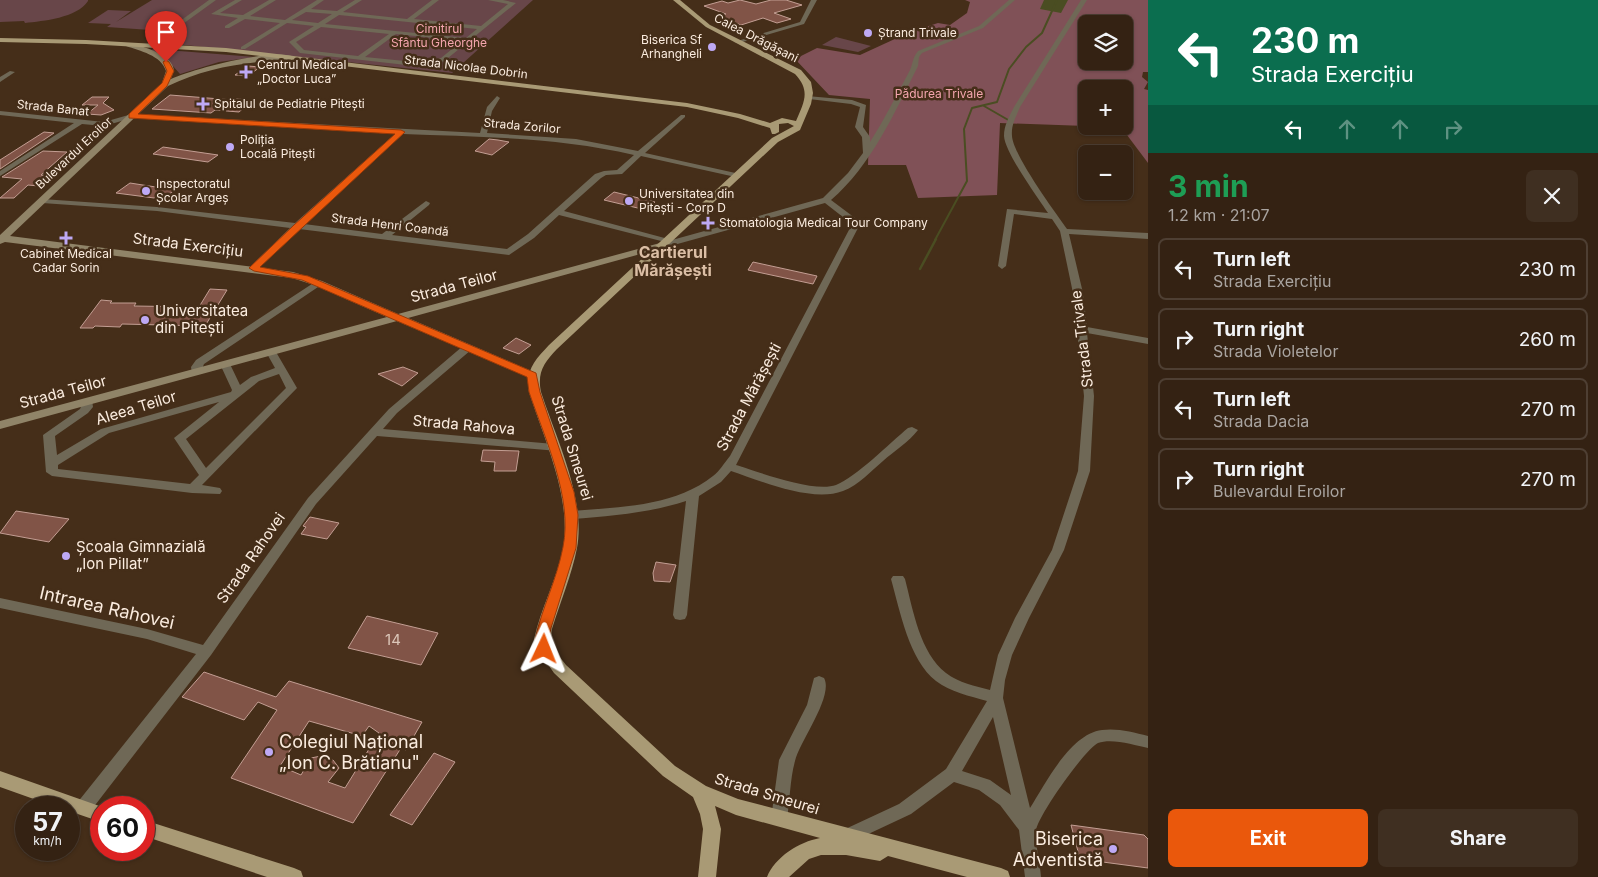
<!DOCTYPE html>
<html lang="en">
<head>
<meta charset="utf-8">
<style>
	body { margin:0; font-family:Inter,sans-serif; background:#3f2f21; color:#f1f3f6; height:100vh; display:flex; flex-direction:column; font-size:19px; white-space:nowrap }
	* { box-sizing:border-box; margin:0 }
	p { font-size:16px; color:#a9a4a0 }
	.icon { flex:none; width:28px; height:28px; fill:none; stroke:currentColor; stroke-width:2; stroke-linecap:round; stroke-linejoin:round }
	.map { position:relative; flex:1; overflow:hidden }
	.sheet { display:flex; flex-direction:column; background:#342213; width:450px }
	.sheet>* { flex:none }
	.banner { background:#0b6e4f; color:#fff; overflow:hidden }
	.tools { position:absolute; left:1078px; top:15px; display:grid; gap:10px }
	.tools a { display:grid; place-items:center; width:55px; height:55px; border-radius:8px; background:#342213; box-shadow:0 1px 4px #0004,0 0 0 1px #4e3f33; font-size:25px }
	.speed { position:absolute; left:15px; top:796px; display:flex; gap:10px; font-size:25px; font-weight:700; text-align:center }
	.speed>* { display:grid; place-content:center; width:65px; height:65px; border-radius:50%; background:#342213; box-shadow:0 1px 4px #0004,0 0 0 1px #4e3f33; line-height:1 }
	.speed small { font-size:12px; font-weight:400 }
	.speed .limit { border:8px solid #d22; background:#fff; color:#111 }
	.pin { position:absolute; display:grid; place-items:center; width:42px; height:42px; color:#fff; margin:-51px -21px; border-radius:50% 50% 50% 0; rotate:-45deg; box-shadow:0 0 5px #0007 }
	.pin .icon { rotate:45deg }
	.me { position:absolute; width:55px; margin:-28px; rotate:2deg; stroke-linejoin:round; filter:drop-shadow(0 0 4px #0008) }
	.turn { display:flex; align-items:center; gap:18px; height:105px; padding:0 20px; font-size:22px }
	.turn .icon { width:65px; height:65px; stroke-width:2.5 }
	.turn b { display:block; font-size:35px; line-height:42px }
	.lanes { display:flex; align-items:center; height:48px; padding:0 20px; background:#0003; justify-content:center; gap:25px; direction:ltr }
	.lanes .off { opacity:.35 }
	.round { display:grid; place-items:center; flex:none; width:52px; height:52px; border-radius:8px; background:#3f2f21 }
	.overview { display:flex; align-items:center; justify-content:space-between; height:85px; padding:0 20px }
	h1 { font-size:30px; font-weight:700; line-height:38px; color:#1e9e55 }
	.cta { display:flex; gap:10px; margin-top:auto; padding:10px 20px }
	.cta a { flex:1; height:58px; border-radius:8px; background:#ea580c; color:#fff; font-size:20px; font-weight:700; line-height:58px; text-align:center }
	.cta a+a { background:#3f2f21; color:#f1f3f6 }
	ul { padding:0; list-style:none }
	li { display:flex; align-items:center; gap:15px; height:62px; margin:0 10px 8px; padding:0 10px; border:2px solid #4e3f33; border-radius:8px }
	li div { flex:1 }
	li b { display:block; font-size:19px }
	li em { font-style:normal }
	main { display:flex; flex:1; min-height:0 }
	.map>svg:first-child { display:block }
</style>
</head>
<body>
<main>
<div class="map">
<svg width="1148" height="877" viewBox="0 0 1148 877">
	<rect width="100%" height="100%" fill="#452e19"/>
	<!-- green -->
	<path fill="#684649" d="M0 0H88V1C77 18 43 21 25 23L24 21 0 22Z
		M152 0H533L452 73 156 42 211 1 165 31 107 27 111 24 88 23 108 10 131 11 116 22Z
		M836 37 871 46 858 52 822 45Z
		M154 49 255 57 219 62 180 74 164 56 151 50Z"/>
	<!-- forest -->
	<path fill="#805157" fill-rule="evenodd" d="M965 0H1148V72H1143L1142 77 1148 82 1144 89 1148 90V163L1124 131 1086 126H1124V89H1086V126L1000 123 997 195 918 198 906 165H868L870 99 829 95 795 59 817 48 860 55 910 32 938 23 950 25 967 13 970 2ZM1086 24H1124V61H1086Z"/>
	<!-- water -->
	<path fill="#4a4d22" d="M1044 0H1068L1061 13 1040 9Z"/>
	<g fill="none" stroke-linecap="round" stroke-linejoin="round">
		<!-- stream-far1 -->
		<path stroke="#4a4d22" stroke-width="2" d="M984 106 1010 121
			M935 240 967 181 964 129 972 108 997 102 1009 69 1026 47 1042 33 1057 0"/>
		<!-- stream -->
		<path stroke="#4a4d22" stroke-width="2.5" d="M920 269 936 239"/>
	</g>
	<!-- building -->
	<path fill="#815447" stroke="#c39e93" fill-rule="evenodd" d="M740 0 756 4 771 0H786L802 5 774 13 791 19 777 23 763 18 741 25 717 16 726 14 704 6 722 1 728 3Z
		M248 66 260 67 248 76 235 75Z
		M170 95 233 100 235 99 253 100 239 112 215 110 211 113 152 109Z
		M92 97H109L103 103 114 110 101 115 87 114 98 105H82Z
		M44 132 54 133 0 169V160Z
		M489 139 498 140 509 142 492 155 475 151Z
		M163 147 218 155 208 162 153 154Z
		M43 151 67 152 41 175 50 176 39 186 28 185 14 198H0L22 179 2 177Z
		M130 183 175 190 162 199 116 193Z
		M614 192 655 202 646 210 604 200Z
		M753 262 817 276 813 284 748 270Z
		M210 289 227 290 205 326 122 324 120 327 95 326 93 328H80L101 300 112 301 110 303H136L134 306 199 307Z
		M516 338 531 345 519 354 503 348Z
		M403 367 418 373 402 386 378 374Z
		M483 450 519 451 516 471H494L495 462 481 461Z
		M16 511 69 519 49 542 0 533Z
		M310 517 339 523 327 539 301 534 306 527 303 526Z
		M656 562 676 565 670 582 654 581 653 573Z
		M367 616 438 633 421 665 348 648Z
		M204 672 276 697 289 681 422 722 406 750 401 748 353 823 231 778 277 710 258 702 244 720 182 697ZM309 721 362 736 369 726 379 733 345 788 328 782 339 768 333 760 321 756 311 758 301 775 280 766Z
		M434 753 455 762 412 825 390 815Z
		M1071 825 1144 835 1148 839V868L1080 859Z"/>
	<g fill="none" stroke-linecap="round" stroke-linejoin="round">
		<!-- street -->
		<path fill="#6f6856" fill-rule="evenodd" d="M209 0H216L151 47H147V45Z
			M235 0H242L220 13 243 15 269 0H276L250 16 285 20 317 0H324L311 9 337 11 355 0H362L343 12 407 19 432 0H439L414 19 481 26 508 4 488 0H503L516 3 443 62 415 66 300 53 289 42 314 26 287 23 245 49H241V47L280 23 245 19 229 28H225V26L238 18 211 14ZM306 12 332 14 318 23 292 20ZM339 15 477 29 466 38 325 24ZM321 27 389 34 358 56 304 50 296 42ZM396 34 462 41 441 58 415 62 365 57Z
			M811 0H817L804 24 739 43 734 42 800 22Z
			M1009 0H1015L983 28 922 53 919 57 918 66C895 112 871 166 831 200L855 218 858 228 736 465C759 472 814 493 836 485 855 478 891 442 908 428L912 427 918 430C909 442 894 451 883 461 871 471 859 485 843 491 812 503 761 481 731 471L721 482 699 496 687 615 685 619 680 620 675 619 673 615 686 501C649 513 611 516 572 519L568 518 566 515 568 512 572 511C619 507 674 507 713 476 720 471 724 463 730 456L850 228 848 221 825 203 663 248 659 245 665 242 559 215 534 238 509 255 299 229 257 270H251V266L290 228 157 211 42 203 38 201 42 199 157 207 295 223 395 134 132 118 104 126 82 124 0 176V171L74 123 0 115V111L104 122 132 114 480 133 487 107 497 96 500 98 492 111 487 133 576 139 638 151 681 115H685V117L645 153 740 174V178L641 156 622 174 606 175 601 178 564 211 672 240 823 198 848 173 863 153 862 137 855 127 860 107 851 104 809 99 807 98V96L852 100 866 105 863 127 870 137V142C884 120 896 96 909 72 913 65 912 58 918 51L979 26ZM403 134C480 137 558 137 634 155L617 170 604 171 595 174 528 234 507 249 392 235 429 205 430 203 426 201 382 234 304 224Z
			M1081 0H1087L1020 107C1016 117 1011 125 1012 136 1013 155 1055 212 1067 229L1148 233V239L1069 234 1083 293 1087 327 1148 338V344L1087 333 1094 396 1090 471 1064 550 1029 618 1012 655 1005 680 1003 698 1030 808C1046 783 1070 734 1102 730 1117 728 1133 732 1148 736V748C1134 745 1112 738 1098 743 1086 748 1036 818 1036 831 1035 845 1040 862 1041 877H1025L1019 830 1000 805 979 790 954 782 911 814 847 844 841 841 839 836 841 831 899 804 946 769 987 701C970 696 950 692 936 681 909 660 900 611 891 579L893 576H903L905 579C913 610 920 653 946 673 959 683 975 686 990 690L998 655 1015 618 1052 550 1078 471 1084 396 1073 293 1060 231 1052 219 1014 214 1006 266 1002 269 998 266 1007 209 1048 213C1038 198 1005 153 1004 136 1004 125 1009 117 1014 107ZM993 717 1011 795 990 780 962 771Z
			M10 71 15 72 0 82V77Z
			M318 280 323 283 321 285 204 364 200 374H192L191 367 196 360Z
			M467 345 472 348 471 350 397 413 383 429 554 444 560 448 558 451 377 436 316 504 211 655 89 813 83 815 77 813 75 808 77 803 196 654 147 639 0 608V598L147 629 203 645 308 498 389 409 463 346Z
			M271 349 276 352 297 388 202 485 220 488 222 491 220 494 192 493 52 476 46 472 43 435 80 409 84 400H92L93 407 88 413 55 436 57 455 101 429 231 392 232 390 220 364 221 362H229L240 385 251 377 275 368 266 352ZM279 374 286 388 206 468 186 439 259 381ZM219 402 174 438 199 475 190 484 58 469V465L109 433Z
			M819 676 824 678C834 696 800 741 795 761 790 779 790 800 787 819L785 824 779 826 773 824 771 819 779 760 807 705 814 678Z"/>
		<!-- secondary -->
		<path fill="#908468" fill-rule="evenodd" d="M126 44C138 43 174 55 174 71 174 71 171 78 171 79 192 69 278 46 296 58L293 60C249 61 208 67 168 86L10 236 293 272 322 281 398 314 660 243H666L668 245 666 247 408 318 536 373 538 375 536 377H528L397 321 0 429V421L387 317 314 285 292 278 5 242 0 244V235L162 83 166 71C161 55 140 51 126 46Z"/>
		<!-- primary -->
		<path fill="#a99a75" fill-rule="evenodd" d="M673 0H680L710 25 801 70 811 82 813 93 811 104 800 130 778 142 557 349C544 363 537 372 541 392 556 438 586 499 577 548 572 574 560 603 552 629 549 645 556 652 566 665L675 766 706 786 738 799 1001 868 1008 871 1010 877H967L888 856 880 861 846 855H821L809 859 789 877H767C775 857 799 842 820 838L736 815 715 806 721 829 716 877H698L703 829 700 814 693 797 663 776 554 673 540 653 534 639C541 608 557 579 563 548 572 498 544 439 529 392 525 370 535 360 549 345L772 138 794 126 788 123 779 124V132L775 134H772L770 128 738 118 687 107 226 52 86 44 0 42V38L86 40 226 48 687 103 740 114 770 123 782 118 796 121C804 102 811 91 795 74L706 27Z
			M0 771 105 808H101V822L69 811V808H59L0 787Z
			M144 820 294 868 301 871 303 877H267L144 836Z"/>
	</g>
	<!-- route -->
	<path fill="#ea580c" stroke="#983908" d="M166 60 169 62 174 71 167 86 138 114 401 130 405 132 260 267 308 276 536 373 540 392 574 492 578 515 576 548 551 628 549 639 552 649 550 653 544 654 539 653 535 639C542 608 557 579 563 547 573 498 545 439 529 392L527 377 302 280 254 271 249 268 294 225 395 134 129 118V114L162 83 167 71 163 62Z"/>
	<!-- markers -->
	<g fill="#bea9f5" stroke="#452e19" stroke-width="2">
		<circle cx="868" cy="33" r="5"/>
		<circle cx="712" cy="47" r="5"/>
		<path d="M243.5 64.5h5v5h5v5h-5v5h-5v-5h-5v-5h5z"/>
		<path d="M200.5 96.5h5v5h5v5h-5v5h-5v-5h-5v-5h5z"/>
		<circle cx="230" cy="147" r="5"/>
		<circle cx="146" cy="191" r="5"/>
		<circle cx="629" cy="201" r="5"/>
		<path d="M705.5 215.5h5v5h5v5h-5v5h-5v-5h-5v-5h5z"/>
		<path d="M63.5 230.5h5v5h5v5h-5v5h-5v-5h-5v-5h5z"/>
		<circle cx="145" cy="320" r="5"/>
		<circle cx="66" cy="556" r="5"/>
		<circle cx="269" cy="752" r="5"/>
		<circle cx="1113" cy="849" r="5"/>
	</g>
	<g text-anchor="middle" stroke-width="5" stroke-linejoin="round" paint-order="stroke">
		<!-- far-park labels -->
		<g font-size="12" fill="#f4a5ae" stroke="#452e19">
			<text x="439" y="33">Cimitirul<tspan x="439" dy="14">Sfântu Gheorghe</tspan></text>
			<text x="939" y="98">Pădurea Trivale</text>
		</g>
		<!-- far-poi labels -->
		<g font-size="12" fill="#fbecdf" stroke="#452e19" text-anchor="start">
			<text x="878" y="37">Ștrand Trivale</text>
			<text x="702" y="44" text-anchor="end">Biserica Sf<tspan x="702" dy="14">Arhangheli</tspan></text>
			<text x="257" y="69">Centrul Medical<tspan x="257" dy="14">„Doctor Luca”</tspan></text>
			<text x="214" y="108">Spitalul de Pediatrie Pitești</text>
			<text x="240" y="144">Poliția<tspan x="240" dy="14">Locală Pitești</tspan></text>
			<text x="156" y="188">Inspectoratul<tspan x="156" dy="14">Școlar Argeș</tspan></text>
			<text x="639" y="198">Universitatea din<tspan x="639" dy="14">Pitești - Corp D</tspan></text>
			<text x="719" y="227">Stomatologia Medical Tour Company</text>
			<text x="66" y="258" text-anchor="middle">Cabinet Medical<tspan x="66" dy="14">Cadar Sorin</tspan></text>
		</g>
		<!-- far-street labels -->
		<g font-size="12" fill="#fbecdf" stroke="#452e19">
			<text transform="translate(756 38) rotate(27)" y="4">Calea Drăgășani</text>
			<text transform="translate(466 67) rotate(7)" y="4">Strada Nicolae Dobrin</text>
			<text transform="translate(53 108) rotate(6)" y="4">Strada Banat</text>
			<text transform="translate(522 126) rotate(5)" y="4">Strada Zorilor</text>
			<text transform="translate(74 153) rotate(-43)" y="4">Bulevardul Eroilor</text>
			<text transform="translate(390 225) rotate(7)" y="4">Strada Henri Coandă</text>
		</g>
		<!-- street labels -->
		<g font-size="15" fill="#fbecdf" stroke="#452e19">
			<text transform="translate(188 245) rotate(7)" y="5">Strada Exercițiu</text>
			<text transform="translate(454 286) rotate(-15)" y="5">Strada Teilor</text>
			<text transform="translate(1082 339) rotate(-97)" y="5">Strada Trivale</text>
			<text transform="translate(63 392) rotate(-15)" y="5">Strada Teilor</text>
			<text transform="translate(749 397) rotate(-62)" y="5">Strada Mărășești</text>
			<text transform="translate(136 408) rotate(-17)" y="5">Aleea Teilor</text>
			<text transform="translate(464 425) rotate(5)" y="5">Strada Rahova</text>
			<text transform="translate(572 448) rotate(73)" y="5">Strada Smeurei</text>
			<text transform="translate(251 558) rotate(-55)" y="5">Strada Rahovei</text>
			<text transform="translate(767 794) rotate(17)" y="5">Strada Smeurei</text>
		</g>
		<!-- poi labels -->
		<g font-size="15" fill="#fbecdf" stroke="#452e19" text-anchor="start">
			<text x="155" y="316">Universitatea<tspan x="155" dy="17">din Pitești</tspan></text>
			<text x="76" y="552">Școala Gimnazială<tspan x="76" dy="17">„Ion Pillat”</tspan></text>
		</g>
		<!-- near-number labels -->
		<g font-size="15" fill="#dcc6b9">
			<text x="393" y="645">14</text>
		</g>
		<!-- far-district labels -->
		<g font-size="16" font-weight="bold" fill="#dbbea5" stroke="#452e19">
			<text x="673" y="258">Cartierul<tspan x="673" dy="18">Mărășești</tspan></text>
		</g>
		<!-- near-street labels -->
		<g font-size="18" fill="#fbecdf" stroke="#452e19">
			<text transform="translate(107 608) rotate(13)" y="6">Intrarea Rahovei</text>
		</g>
		<!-- near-poi labels -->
		<g font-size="18" fill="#fbecdf" stroke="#452e19" text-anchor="start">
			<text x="279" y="748">Colegiul Național<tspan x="279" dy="21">„Ion C. Brătianu"</tspan></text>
			<text x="1103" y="845" text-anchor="end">Biserica<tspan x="1103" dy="21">Adventistă</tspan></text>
		</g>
	</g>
</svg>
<div class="tools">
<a><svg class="icon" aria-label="layers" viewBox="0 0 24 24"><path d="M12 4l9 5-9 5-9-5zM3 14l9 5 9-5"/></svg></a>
<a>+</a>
<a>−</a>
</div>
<div class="speed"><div>57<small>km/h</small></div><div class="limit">60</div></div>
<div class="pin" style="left:166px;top:62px;background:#d93025"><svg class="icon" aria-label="arrive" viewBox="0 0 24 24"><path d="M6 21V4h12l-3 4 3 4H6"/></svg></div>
<svg class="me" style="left:544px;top:649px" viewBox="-20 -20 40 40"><path d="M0-17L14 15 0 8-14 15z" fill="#ea580c" stroke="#fff" stroke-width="4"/></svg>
</div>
<section class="sheet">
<div class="banner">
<div class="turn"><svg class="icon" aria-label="left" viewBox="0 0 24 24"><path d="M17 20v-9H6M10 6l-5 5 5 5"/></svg><div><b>230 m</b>Strada Exercițiu</div></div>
<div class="lanes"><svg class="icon" aria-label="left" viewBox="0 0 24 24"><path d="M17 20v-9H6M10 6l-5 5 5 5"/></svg><svg class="icon off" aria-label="ahead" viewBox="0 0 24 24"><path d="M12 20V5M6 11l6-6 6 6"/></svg><svg class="icon off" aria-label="ahead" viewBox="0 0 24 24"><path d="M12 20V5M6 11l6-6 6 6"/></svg><svg class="icon off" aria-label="right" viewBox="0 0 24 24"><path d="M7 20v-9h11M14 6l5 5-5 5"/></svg></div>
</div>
<div class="overview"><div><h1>3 min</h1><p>1.2 km · 21:07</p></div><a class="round"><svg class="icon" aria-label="close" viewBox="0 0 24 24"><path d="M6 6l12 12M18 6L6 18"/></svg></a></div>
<ul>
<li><svg class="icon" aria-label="left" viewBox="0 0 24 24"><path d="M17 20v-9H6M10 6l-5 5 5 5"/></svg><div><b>Turn left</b><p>Strada Exercițiu</p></div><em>230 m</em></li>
<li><svg class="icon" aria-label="right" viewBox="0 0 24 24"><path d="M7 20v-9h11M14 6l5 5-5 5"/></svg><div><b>Turn right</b><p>Strada Violetelor</p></div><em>260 m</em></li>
<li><svg class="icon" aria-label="left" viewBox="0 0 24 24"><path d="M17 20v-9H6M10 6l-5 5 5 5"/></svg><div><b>Turn left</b><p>Strada Dacia</p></div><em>270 m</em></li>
<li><svg class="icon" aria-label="right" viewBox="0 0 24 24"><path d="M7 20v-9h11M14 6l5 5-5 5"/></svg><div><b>Turn right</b><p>Bulevardul Eroilor</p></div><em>270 m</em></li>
</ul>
<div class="cta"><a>Exit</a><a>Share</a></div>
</section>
</main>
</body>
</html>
